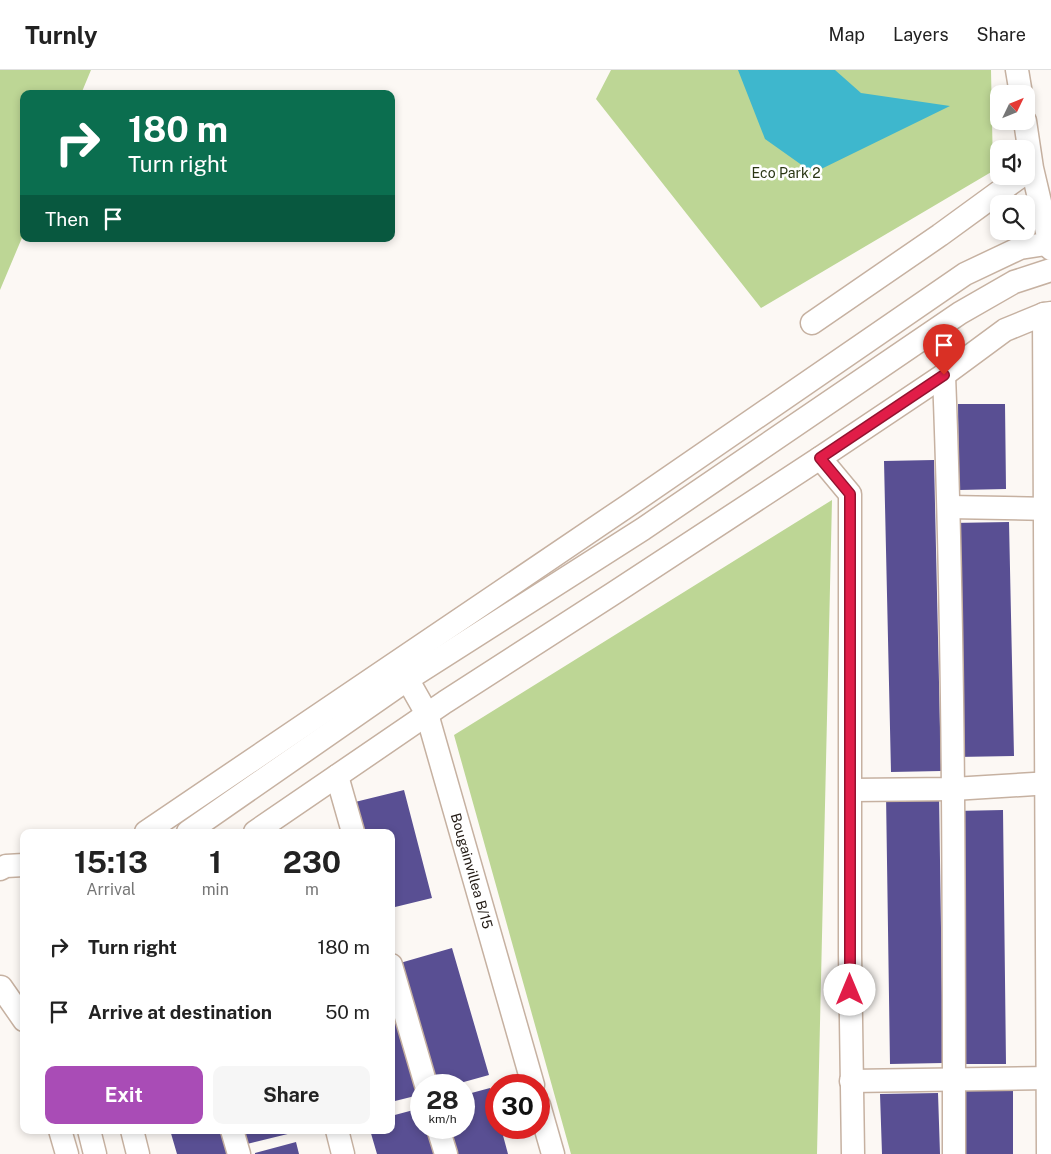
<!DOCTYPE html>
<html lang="en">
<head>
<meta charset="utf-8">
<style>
	body { margin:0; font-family:"Public Sans",sans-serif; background:#f6f6f6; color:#222; height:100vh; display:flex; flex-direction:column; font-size:19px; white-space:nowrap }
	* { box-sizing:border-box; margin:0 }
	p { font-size:16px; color:#767676 }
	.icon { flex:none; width:28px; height:28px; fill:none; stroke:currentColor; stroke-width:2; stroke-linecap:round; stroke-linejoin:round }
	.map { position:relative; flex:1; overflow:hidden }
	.panel { position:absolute; left:20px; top:759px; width:375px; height:305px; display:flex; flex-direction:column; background:#fff; border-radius:10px; box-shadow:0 2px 8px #0003 }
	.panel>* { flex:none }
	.top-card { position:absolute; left:20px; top:20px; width:375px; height:152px; border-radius:10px; box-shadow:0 2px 8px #0003; background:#0b6e4f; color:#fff; overflow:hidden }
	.needle { width:32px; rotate:47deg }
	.controls { position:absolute; left:990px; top:15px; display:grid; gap:10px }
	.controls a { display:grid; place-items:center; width:45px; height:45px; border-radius:10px; background:#fff; box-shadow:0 2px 8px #0003; font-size:25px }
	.speed { position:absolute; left:410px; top:1004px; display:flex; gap:10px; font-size:25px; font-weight:700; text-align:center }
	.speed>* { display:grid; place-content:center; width:65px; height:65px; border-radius:50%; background:#fff; box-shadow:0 2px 8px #0003; line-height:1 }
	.speed small { font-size:12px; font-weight:400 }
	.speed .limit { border:8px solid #d22; background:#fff; color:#111 }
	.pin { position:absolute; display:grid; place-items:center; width:42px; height:42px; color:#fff; margin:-51px -21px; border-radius:50% 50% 50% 0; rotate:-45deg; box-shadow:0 0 5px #0007 }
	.pin .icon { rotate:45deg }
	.me { position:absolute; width:55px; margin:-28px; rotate:0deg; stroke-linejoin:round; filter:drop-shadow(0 0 4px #0008) }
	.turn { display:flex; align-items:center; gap:18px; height:105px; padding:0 25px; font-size:22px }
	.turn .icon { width:65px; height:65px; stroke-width:2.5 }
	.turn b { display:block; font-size:35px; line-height:42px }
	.then { display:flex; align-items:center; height:48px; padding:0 25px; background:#0003; gap:10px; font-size:19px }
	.eta { display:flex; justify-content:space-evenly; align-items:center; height:85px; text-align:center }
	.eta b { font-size:30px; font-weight:700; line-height:35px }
	.button { display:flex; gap:10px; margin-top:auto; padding:10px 25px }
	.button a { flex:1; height:58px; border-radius:10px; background:#a94cb6; color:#fff; font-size:20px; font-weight:700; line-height:58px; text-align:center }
	.button a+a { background:#f6f6f6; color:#222 }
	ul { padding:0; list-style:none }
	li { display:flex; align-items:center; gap:15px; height:65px; padding:0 25px }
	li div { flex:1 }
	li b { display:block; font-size:19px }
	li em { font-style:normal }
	header { display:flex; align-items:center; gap:30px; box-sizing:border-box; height:70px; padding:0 25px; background:#fff; border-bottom:1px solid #e0e0e0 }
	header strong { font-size:24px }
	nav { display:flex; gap:28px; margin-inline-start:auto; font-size:18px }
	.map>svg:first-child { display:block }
</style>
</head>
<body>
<header>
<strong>Turnly</strong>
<nav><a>Map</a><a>Layers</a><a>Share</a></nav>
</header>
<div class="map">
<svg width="1051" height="1084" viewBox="0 0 1051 1084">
	<rect width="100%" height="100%" fill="#fcf8f4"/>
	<!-- green -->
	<path fill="#bdd695" d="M0 0H91L81 24H24V163L0 220Z
		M611 0H991L993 101 761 238 596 29Z
		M832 430 817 1084H571L454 665Z"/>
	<!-- water -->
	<path fill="#3eb7cd" d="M738 0H835L861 23 950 36 813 103 765 69Z"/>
	<!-- building -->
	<path fill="#594f93" d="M958 334H1005L1006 419 959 420Z
		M934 390 941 701 891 702 884 391Z
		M1009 452 1014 686 957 687 952 453Z
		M404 720 432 828 391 838V762H363L355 732Z
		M939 723 943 993 890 994 886 724Z
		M1003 740 1006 994H959L955 741Z
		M452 878 489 1005 453 1015H436L400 893Z
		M391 927 419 1025 391 1032Z
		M490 1018 496 1040V1058H501L508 1084H454L446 1058H464V1025Z
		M958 1020 1013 1021V1084H958Z
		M938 1023 940 1084H882L880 1024Z
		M421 1038V1058H429L437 1084H377L370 1060H391V1046Z
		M170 1060H224L231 1084H177Z
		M243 1060H300V1061L247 1074Z
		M296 1072 299 1084H255V1083Z"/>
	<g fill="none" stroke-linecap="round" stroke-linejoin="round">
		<!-- minor casing -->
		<g stroke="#c6b1a1" stroke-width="25">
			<g id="minor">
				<path d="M1017 0 1021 24"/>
				<path d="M1025 51 1032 98 1051 179"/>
				<path d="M1044 244 1048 1084"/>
				<path d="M812 253 940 165 1021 106"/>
				<path d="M944 305C954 564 954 824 954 1084"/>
				<path d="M820 388 850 424V884L853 1084"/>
				<path d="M949 437 1051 439"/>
				<path id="s1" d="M401 598 427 644 533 1015"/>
				<path d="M337 706 353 762"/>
				<path d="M851 720 953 719 1051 713"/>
				<path d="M146 762 629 435 965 204 1020 178 1051 173"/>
				<path d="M188 762 408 609 643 459 960 243 1014 212 1051 200"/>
				<path d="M255 762 445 632 614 523 820 388 944 305 1005 260 1044 244 1051 243"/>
				<path d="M0 799 6 796 24 795"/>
				<path d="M391 895 426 1015"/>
				<path d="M1 917 24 950"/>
				<path d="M851 1011 1051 1008"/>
				<path d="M539 1035 553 1084"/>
				<path d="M438 1058 446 1084"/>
				<path d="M60 1060 67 1084"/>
				<path d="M89 1060 95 1084"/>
				<path d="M132 1060 138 1084"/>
				<path d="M232 1060 239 1084"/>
				<path d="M337 1060 343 1084"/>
			</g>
		</g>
		<!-- minor -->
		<use href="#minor" stroke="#fff" stroke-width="22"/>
	</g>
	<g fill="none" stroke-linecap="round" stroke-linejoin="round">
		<!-- route casing -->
		<g stroke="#92132f" stroke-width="12">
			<path id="route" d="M850 920V424L820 388 944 305"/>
		</g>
		<!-- route -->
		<use href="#route" stroke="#e11d48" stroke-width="9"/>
	</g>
	<g text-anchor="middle" stroke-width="5" stroke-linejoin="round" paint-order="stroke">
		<!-- park labels -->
		<g font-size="14" fill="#2a3614" stroke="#fff">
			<text x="786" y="108">Eco Park 2</text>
		</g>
		<!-- street labels -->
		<g font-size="14" fill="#221a14" stroke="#fff">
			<text dy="5" stroke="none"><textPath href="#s1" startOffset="216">Bougainvillea B/15</textPath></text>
		</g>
	</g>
</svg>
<div class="controls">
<a><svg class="needle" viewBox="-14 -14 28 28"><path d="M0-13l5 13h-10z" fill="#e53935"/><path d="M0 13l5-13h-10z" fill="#767676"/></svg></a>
<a><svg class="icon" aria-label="sound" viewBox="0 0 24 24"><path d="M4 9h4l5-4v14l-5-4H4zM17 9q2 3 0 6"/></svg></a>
<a><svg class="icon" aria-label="search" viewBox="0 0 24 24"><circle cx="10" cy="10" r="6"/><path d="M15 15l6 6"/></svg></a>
</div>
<div class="speed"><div>28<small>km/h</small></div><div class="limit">30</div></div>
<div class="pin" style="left:944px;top:305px;background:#d93025"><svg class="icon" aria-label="arrive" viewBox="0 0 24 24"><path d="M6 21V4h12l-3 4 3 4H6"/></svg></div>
<svg class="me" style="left:850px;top:920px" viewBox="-20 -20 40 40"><circle r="19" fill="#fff"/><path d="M0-13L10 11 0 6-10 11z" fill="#e11d48"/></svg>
<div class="top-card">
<div class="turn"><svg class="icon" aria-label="right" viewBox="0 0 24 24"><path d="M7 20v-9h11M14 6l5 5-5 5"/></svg><div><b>180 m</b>Turn right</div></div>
<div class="then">Then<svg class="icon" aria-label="arrive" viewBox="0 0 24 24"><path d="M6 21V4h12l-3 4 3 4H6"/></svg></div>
</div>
<section class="panel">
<div class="eta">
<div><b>15:13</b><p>Arrival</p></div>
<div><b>1</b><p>min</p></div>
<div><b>230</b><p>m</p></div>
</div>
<ul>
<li><svg class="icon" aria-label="right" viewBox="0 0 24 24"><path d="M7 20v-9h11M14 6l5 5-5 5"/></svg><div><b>Turn right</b></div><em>180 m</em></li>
<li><svg class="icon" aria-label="arrive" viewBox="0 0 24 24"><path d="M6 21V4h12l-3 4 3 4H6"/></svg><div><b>Arrive at destination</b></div><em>50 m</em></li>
</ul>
<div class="button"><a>Exit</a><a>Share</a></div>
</section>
</div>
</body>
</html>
